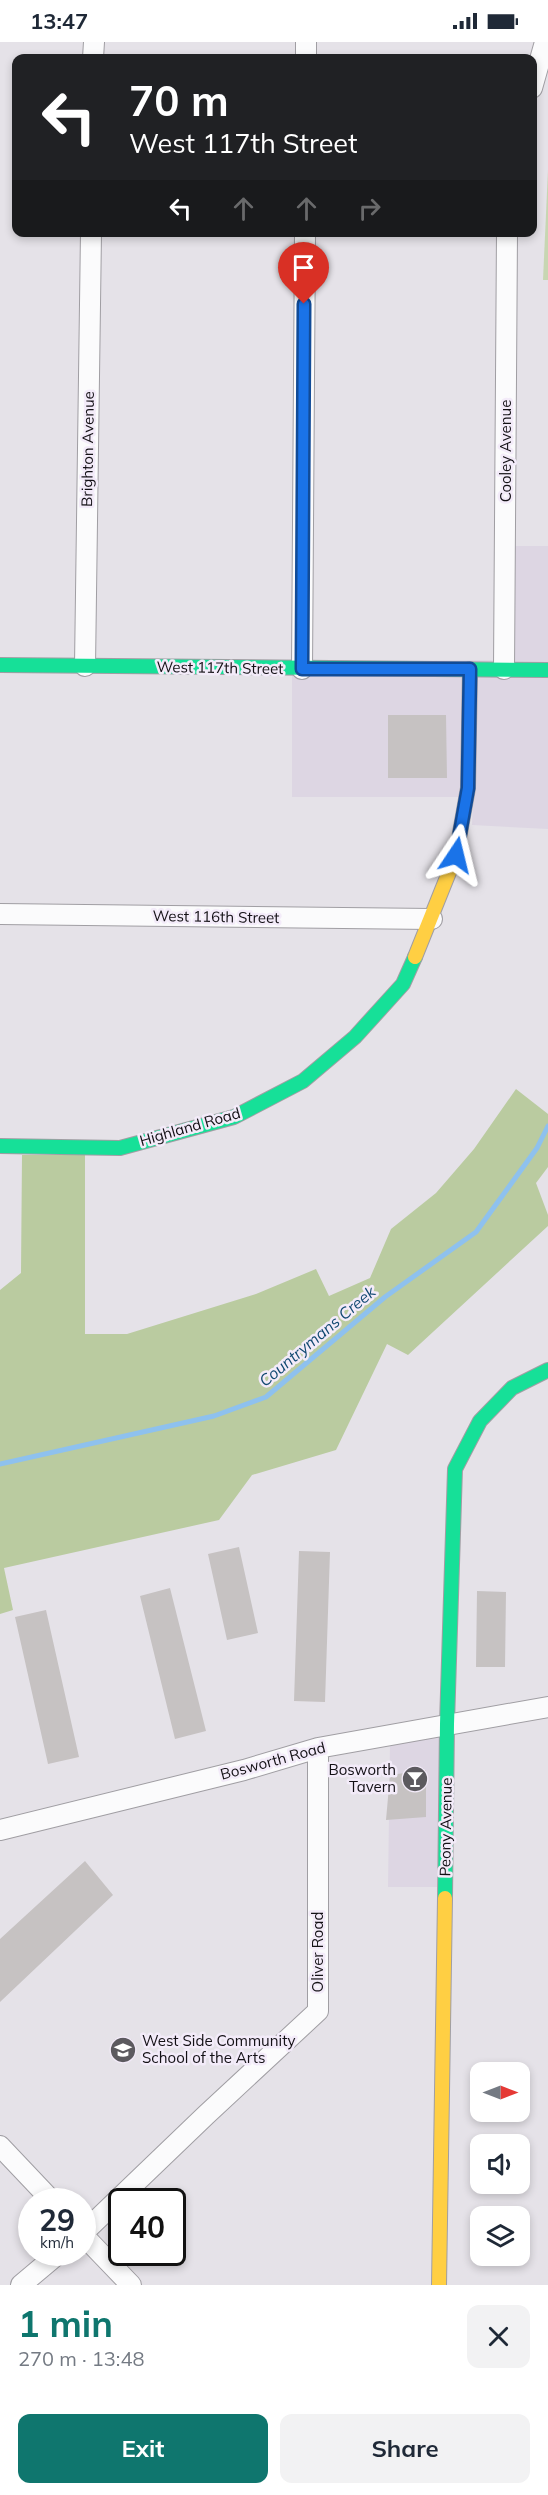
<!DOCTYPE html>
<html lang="en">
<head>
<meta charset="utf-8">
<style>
	body { margin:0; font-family:Mulish,sans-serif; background:#f2f2f3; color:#1f2937; height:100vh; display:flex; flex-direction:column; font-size:22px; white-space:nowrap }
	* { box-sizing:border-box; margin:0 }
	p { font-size:20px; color:#747a83 }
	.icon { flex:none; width:33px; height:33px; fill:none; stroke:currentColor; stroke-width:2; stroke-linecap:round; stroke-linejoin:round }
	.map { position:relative; height:2243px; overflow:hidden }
	.side { display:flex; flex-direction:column; background:#fff; flex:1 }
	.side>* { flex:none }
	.guide { position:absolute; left:12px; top:12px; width:525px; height:183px; border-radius:12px; box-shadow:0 3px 9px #0003; background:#202124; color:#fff; overflow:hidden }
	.needle { width:39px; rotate:90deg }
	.controls { position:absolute; left:470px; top:2020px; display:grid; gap:12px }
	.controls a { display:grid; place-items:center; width:60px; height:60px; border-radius:12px; background:#fff; box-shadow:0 3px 9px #0003; font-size:30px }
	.speed { position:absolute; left:18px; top:2146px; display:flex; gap:12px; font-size:30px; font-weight:700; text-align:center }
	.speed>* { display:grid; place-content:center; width:78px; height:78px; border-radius:50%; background:#fff; box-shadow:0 3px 9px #0003; line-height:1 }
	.speed small { font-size:15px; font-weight:400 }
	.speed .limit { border:3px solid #111; border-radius:9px; background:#fff; color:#111 }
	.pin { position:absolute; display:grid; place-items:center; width:51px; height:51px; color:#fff; margin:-62px -26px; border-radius:50% 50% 50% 0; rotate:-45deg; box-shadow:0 0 6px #0007 }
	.pin .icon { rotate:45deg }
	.me { position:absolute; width:66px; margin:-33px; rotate:10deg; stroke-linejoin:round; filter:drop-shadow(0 0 4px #0008) }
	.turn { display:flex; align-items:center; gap:21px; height:126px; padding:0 18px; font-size:27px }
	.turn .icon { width:78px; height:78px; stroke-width:2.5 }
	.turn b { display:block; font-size:42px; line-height:51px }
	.lanes { display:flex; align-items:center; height:57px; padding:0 18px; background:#0003; justify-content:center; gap:30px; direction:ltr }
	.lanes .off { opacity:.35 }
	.round { display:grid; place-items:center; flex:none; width:63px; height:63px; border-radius:12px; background:#f2f2f3 }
	.headline { display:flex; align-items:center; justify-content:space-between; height:102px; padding:0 18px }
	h1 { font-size:36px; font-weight:700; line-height:45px; color:#0f766e }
	.button { display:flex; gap:12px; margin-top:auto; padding:12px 18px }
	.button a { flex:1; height:69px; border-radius:12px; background:#0f766e; color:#fff; font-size:24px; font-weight:700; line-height:69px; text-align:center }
	.button a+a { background:#f2f2f3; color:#1f2937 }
	.status { display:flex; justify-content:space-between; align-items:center; height:42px; padding:0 30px; background:#fff; direction:ltr }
	.status svg { height:16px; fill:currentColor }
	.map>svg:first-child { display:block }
</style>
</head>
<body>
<div class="status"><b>13:47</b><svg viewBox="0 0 49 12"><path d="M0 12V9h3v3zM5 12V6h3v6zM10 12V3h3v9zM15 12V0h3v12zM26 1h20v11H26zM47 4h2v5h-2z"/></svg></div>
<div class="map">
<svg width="548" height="2243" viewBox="0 0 548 2243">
	<rect width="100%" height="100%" fill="#e5e2e8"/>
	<!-- commercial -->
	<path fill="#ddd6e3" d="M509 504H548V787L472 783 473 755H292V619L509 618Z
		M442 1690 437 1845H388L390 1701Z"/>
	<!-- green -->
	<path fill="#c7d6b2" d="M548 128V238H543Z"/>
	<!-- forest -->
	<path fill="#bacba0" d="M516 1047 548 1072V1125L536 1141 548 1173V1184L408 1313 387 1302 336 1408 252 1433 219 1478 4 1526 13 1568 0 1572V1248L21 1231 22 1113H85V1292H127L256 1252 316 1227 329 1254 370 1236 391 1187 436 1151 474 1107Z"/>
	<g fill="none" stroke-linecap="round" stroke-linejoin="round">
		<!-- stream -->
		<path stroke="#8ec1ee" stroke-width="5" d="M0 1422 214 1374 266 1355 385 1255 476 1190 537 1106 548 1084"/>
	</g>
	<!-- building -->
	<path fill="#c6c2c2" d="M388 673H446L447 736H388Z
		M239 1505 258 1591 227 1598 208 1512Z
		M299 1509 330 1510 325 1660 294 1659Z
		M170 1546 206 1689 175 1697 140 1554Z
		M477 1549 506 1550 505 1625H476Z
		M46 1568 79 1715 48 1722 15 1575Z
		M426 1728V1775L386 1778 390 1733Z
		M85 1819 113 1853 0 1960V1897Z"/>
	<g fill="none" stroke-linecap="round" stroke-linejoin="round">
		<!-- street casing -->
		<g stroke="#a09ea3" stroke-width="22">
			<path id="street" d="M93 16 94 0
				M306 16V0
				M532 46 545 0
				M85 624 91 190
				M302 627 305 190
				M504 627 507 190
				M0 872 432 877
				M0 1788 244 1728 318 1706 548 1665
				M0 2104 53 2160
				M82 2192 206 2073 318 1969V1706
				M82 2192 131 2243
				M21 2243 59 2211"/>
		</g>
		<!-- fast casing -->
		<g stroke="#a09ea3" stroke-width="16">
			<path id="fast" d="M0 623 548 628
				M0 1104 120 1106 234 1075 303 1039 355 995 403 942 415 915
				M445 1856 447 1682 455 1427 480 1379 512 1346 548 1328"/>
		</g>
		<!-- slow casing -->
		<g stroke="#a09ea3" stroke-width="16">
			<path id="slow" d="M415 915 456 813 468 746 470 627
				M439 2243 445 1856"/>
		</g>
		<!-- street -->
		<use href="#street" stroke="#fbfbfc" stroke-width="20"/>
		<!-- fast -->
		<use href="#fast" stroke="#16e098" stroke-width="14"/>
		<!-- slow -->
		<use href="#slow" stroke="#ffcf43" stroke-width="14"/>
	</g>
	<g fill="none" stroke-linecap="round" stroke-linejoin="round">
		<!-- route casing -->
		<g stroke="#114b97" stroke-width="15">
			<path id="route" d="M304 262 302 627H470L468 746 456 813"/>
		</g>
		<!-- route -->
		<use href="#route" stroke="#1a73e8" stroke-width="10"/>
	</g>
	<!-- icons -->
	<defs>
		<g id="bar-disc" transform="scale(1.35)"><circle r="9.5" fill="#5c5a5f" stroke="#f3ebf9"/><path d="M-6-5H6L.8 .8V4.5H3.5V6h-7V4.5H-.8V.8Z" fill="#fff"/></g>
		<g id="school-disc" transform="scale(1.35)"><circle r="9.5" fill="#5c5a5f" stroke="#f3ebf9"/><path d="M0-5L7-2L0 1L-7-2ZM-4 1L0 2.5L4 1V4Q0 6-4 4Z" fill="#fff"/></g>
	</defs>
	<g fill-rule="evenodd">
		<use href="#bar-disc" x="415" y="1737"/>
		<use href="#school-disc" x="123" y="2008"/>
	</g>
	<g text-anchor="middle" stroke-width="5" stroke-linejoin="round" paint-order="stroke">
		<!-- street labels -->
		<g font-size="15" fill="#131015" stroke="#f3ebf9">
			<text transform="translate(88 407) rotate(-89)" y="5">Brighton Avenue</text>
			<text transform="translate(506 409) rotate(-90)" y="5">Cooley Avenue</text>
			<text transform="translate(220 626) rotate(1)" y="5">West 117th Street</text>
			<text transform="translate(216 875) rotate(1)" y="5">West 116th Street</text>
			<text transform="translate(190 1085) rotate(-16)" y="5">Highland Road</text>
			<text transform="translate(273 1719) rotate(-15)" y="5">Bosworth Road</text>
			<text transform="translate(446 1785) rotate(-89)" y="5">Peony Avenue</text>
			<text transform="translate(318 1910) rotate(-90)" y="5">Oliver Road</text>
		</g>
		<!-- poi labels -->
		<g font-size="15" fill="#131015" stroke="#f3ebf9" text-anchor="end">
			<text x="396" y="1733">Bosworth<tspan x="396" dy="17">Tavern</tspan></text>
			<text x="142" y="2004" text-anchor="start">West Side Community<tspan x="142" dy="17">School of the Arts</tspan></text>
		</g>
		<!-- water labels -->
		<g font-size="16" font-style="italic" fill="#114971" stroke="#f3ebf9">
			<text transform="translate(317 1294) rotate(-40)" y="6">Countrymans Creek</text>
		</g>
	</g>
</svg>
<div class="controls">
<a><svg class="needle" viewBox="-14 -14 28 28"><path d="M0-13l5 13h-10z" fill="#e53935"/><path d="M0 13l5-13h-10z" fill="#747a83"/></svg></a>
<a><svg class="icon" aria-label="sound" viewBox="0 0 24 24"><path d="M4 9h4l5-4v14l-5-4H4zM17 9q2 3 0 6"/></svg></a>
<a><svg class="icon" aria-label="layers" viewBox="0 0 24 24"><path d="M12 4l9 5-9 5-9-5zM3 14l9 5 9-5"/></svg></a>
</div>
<div class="speed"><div>29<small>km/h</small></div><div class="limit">40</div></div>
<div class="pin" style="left:304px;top:262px;background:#d93025"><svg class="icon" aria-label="arrive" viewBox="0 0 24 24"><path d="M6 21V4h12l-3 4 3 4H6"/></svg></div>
<svg class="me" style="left:456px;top:813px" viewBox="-20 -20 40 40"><path d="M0-17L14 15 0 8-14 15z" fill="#1a73e8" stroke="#fff" stroke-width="4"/></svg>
<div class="guide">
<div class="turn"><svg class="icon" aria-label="left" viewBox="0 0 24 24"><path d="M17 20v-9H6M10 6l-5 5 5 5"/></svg><div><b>70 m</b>West 117th Street</div></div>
<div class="lanes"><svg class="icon" aria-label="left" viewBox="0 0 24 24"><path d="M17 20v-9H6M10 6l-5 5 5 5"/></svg><svg class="icon off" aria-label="ahead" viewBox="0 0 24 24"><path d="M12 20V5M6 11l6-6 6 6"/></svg><svg class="icon off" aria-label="ahead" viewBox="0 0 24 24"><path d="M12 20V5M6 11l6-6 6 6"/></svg><svg class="icon off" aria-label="right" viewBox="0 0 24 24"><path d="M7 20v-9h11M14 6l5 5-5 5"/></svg></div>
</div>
</div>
<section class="side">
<div class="headline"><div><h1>1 min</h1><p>270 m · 13:48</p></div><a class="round"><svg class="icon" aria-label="close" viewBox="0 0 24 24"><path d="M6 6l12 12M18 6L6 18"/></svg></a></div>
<div class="button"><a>Exit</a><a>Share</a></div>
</section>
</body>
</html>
